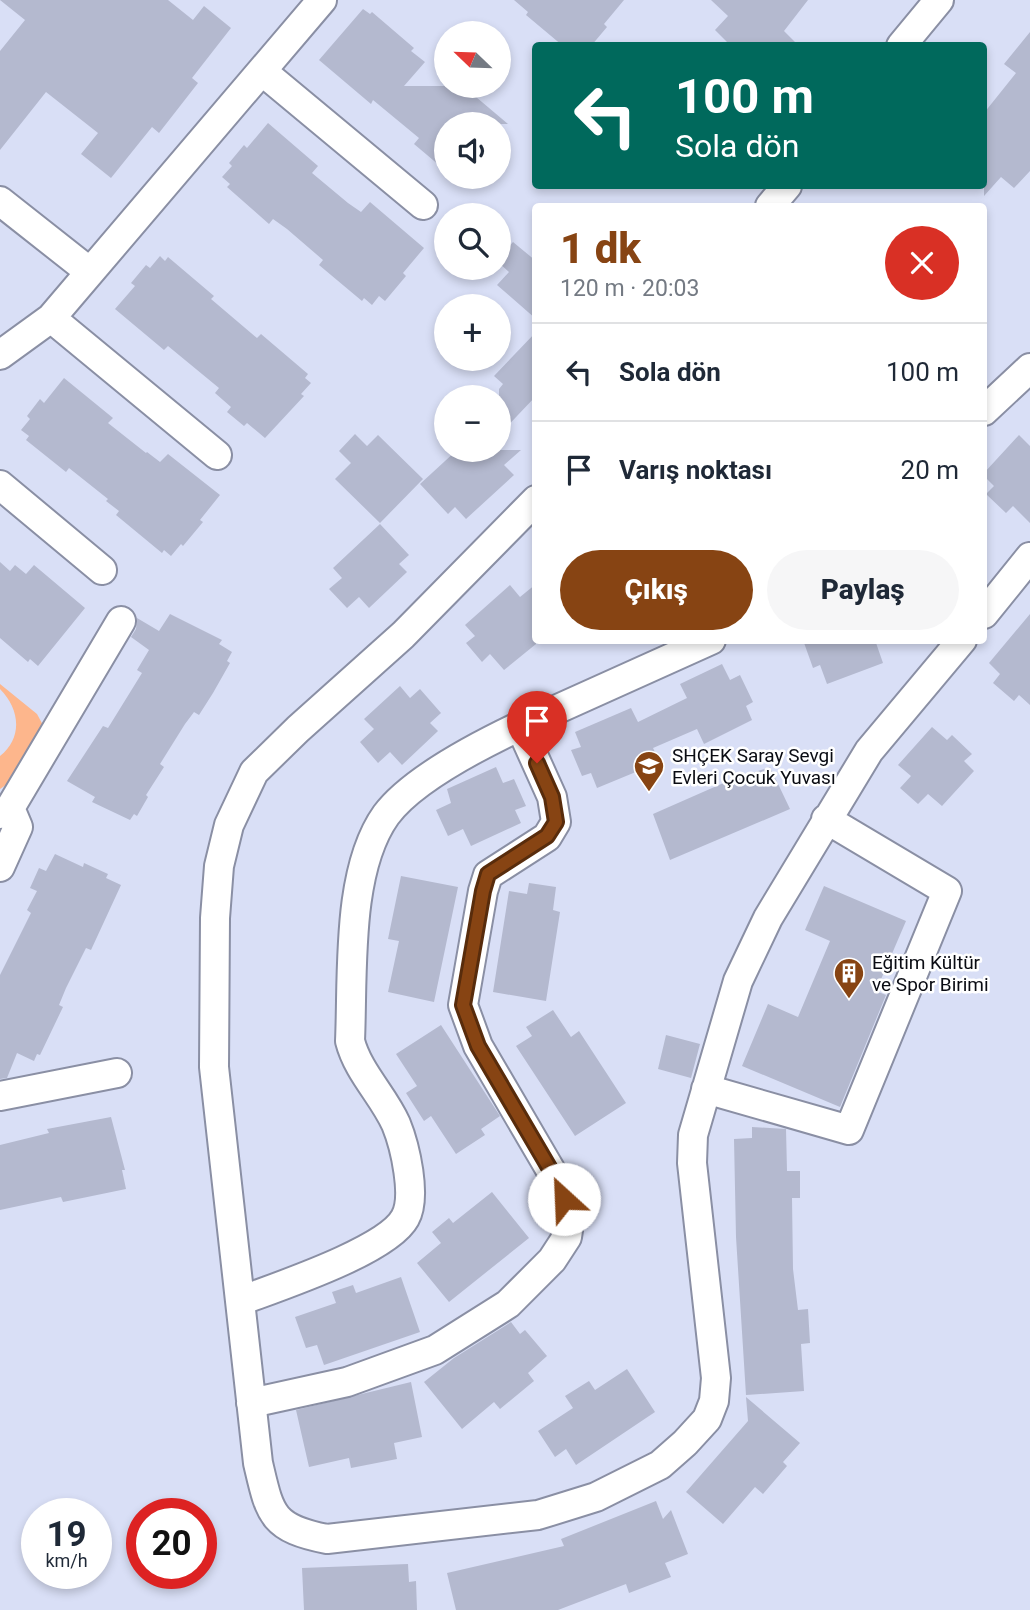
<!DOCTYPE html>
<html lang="tr">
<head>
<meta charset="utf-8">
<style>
	body { margin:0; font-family:Roboto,sans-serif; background:#f6f6f7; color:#1f2937; height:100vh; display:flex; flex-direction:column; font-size:26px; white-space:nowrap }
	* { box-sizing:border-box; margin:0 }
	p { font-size:23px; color:#747a83 }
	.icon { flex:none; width:38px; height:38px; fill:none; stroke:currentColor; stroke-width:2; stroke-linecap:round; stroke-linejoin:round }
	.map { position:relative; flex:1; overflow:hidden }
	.panel { position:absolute; left:532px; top:203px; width:455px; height:441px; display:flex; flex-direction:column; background:#fff; border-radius:7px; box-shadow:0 4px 10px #0003 }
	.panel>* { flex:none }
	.banner { position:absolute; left:532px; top:42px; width:455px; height:147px; border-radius:7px; box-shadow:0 4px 10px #0003; background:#00695c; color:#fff; overflow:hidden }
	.needle { width:46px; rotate:293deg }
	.buttons { position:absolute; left:434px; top:21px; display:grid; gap:14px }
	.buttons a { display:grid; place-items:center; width:77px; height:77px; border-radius:50%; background:#fff; box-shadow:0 4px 10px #0003; font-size:35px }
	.speed { position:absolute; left:21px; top:1498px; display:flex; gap:14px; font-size:35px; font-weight:700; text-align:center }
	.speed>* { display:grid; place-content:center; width:91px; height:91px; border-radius:50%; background:#fff; box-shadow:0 4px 10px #0003; line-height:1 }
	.speed small { font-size:18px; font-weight:400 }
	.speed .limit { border:10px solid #d22; background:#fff; color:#111 }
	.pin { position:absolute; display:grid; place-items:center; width:60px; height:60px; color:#fff; margin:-72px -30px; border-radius:50% 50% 50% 0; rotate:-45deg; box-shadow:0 0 7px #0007 }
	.pin .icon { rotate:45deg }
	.me { position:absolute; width:77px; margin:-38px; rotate:335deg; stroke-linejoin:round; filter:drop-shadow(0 0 5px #0008) }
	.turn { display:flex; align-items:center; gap:24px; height:147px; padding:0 28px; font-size:32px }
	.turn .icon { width:91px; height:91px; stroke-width:2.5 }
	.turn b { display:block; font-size:49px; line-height:60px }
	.round { display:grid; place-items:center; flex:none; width:74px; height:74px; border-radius:37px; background:#f6f6f7 }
	.headline { display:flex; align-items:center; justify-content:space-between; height:119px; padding:0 28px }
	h1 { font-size:42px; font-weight:800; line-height:52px; color:#874413 }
	.action { display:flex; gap:14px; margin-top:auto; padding:14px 28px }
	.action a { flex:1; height:80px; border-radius:42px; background:#874413; color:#fff; font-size:28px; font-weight:800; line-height:80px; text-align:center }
	.action a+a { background:#f6f6f7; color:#1f2937 }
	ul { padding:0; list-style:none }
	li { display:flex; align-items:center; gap:21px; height:98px; padding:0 28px; border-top:2px solid #e0e1e3 }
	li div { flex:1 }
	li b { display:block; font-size:26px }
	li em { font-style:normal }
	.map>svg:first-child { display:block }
</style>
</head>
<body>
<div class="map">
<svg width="1030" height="1610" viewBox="0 0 1030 1610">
	<rect width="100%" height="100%" fill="#d9dff6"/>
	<!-- green -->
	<path fill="#fdb68c" d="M0 684 37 714 44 727 13 780 0 789V756C23 738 20 709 0 689Z"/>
	<!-- building -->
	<path fill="#b4b9cf" d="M0 0H168L193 20 204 6 231 28 192 78 198 83 159 133 152 127 111 178 81 154 98 133 46 92 0 150V51L25 20Z
		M514 0H624L604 24 607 27 591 46H563L526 15 528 12Z
		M711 0H808L784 31 799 46H731L715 30 728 16Z
		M363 9 370 14 372 12 414 48 411 51 425 62 404 86H463L508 124H446V171L414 144 419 138 373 100 371 104 319 60Z
		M1030 32V171L1014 188 1001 177 984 196V113L1016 73 1004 64Z
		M268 123 318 166 312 173 348 203 361 212 370 202 424 248 403 273 406 276 385 301 379 296 372 305 364 298 362 301 319 265 323 260 287 229 273 219 269 224 227 187 230 184 222 177 232 166 229 163 244 145 247 148Z
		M513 242 536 261V319L497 285 509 272 499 263V258Z
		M160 256 165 261 168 257 214 296 211 299 257 338 261 334 308 374 305 378 311 383 301 394 304 396 265 438 247 423 244 426 227 412 231 407 215 393 219 388 168 346 164 350 115 309 135 286 131 283 146 265 150 268Z
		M536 332V396L499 435V389L503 384 494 376Z
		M64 378 113 418 108 423 146 453 147 452 160 462 168 454 220 495 200 520 203 522 183 546 181 544 171 556 164 550 162 553 116 515 119 511 106 501 108 499 69 468 66 472 26 440 29 436 21 430 30 419 27 416 40 399 44 403Z
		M355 434 367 446 378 435 423 479 380 523 335 479 351 463 339 451Z
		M1019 435 1030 446V523L1013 506 1006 513 986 494 994 486 984 476V473Z
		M457 450H521L504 465 514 475 466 519 455 507 448 514 420 484Z
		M380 524 409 555 399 564 407 572 369 608 359 597 347 608 329 589 342 578 333 568Z
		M0 562 10 571 15 565 26 574 34 565 85 608 38 666 30 659 28 662 0 638Z
		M536 584V644L504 670 490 654 482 662 466 643 475 636 465 625 510 585 520 597Z
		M170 614 222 640 219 644 232 652 227 661 230 663 213 693 199 715 194 712 185 724 160 764 164 767 146 795 148 797 137 816 134 814 130 820 92 802 95 797 67 781 103 726 108 728 142 673 137 670 149 650 131 637 136 629 137 618 159 631Z
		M1030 614V705L1019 695 1014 701 993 683 1000 674 989 663Z
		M803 640H875L883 663 827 684 820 665 813 668Z
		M722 664 730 680 740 675 753 702 746 706 752 720 704 744 697 729 653 748 660 762 597 788 591 773 582 776 571 750 581 747 575 732 631 708 638 722 687 698 680 684Z
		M400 686 410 698 420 689 441 713 430 723 438 731 402 765 390 752 378 763 360 742 374 729 364 719Z
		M932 727 947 740 952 735 972 754 964 761 974 771 942 806 928 794 918 804 900 788 911 776 898 765Z
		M496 767 503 783 514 779 526 806 515 810 521 823 471 846 463 829 448 836 436 810 451 803 447 789Z
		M770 767 790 809 670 860 653 814 728 781Z
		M55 854 83 867 84 863 108 874 106 878 121 885 91 950 86 948 66 988 59 1005 63 1007 40 1055 37 1054 34 1061 17 1053 7 1078 0 1079V975L31 913 27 910 37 891 30 888 39 868 46 871Z
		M401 876 458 887 434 1002 388 992 399 941 388 939Z
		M529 883 556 887 553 910 560 912 546 1001 493 992 509 891 527 894Z
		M824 886 906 921 876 991 886 995 840 1107 742 1066 768 1004 798 1017 830 941 805 930Z
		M553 1010 571 1037 579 1031 626 1103 575 1136 516 1046 532 1036 526 1027Z
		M441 1025 500 1116 481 1129 485 1135 456 1154 431 1116 424 1121 406 1093 417 1086 396 1054Z
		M666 1035 700 1044 691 1078 658 1069Z
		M111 1117 125 1170H122L126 1189 63 1202 61 1197 0 1210V1145L49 1133 47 1129Z
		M752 1127 786 1129 787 1171H800V1198H792L793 1269 798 1310 808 1309 810 1343 801 1344 804 1391 746 1395 736 1237 734 1139 752 1138Z
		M492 1192 529 1238 449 1302 417 1263 441 1243 432 1232 449 1218 453 1223Z
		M401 1277 420 1332 324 1365 317 1345 306 1348 295 1317 336 1303 332 1292 353 1285 356 1293Z
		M511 1322 520 1334 525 1330 547 1356 528 1373 534 1381 500 1409 494 1402 462 1429 424 1382 454 1358Z
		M627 1369 655 1412 576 1465 566 1449 555 1457 538 1431 573 1408 565 1396 589 1381 595 1390Z
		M411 1382 422 1437 394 1443 397 1459 351 1468 349 1458 309 1467 296 1410Z
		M746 1397 800 1443 783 1462 787 1466 763 1494 755 1487 723 1524 686 1492 748 1421Z
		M656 1501 663 1519 671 1510 688 1554 665 1563 671 1577 629 1593 626 1584 558 1610H456L447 1573 564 1546 561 1539Z
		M408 1564 409 1582 416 1581 417 1610H304L302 1568Z"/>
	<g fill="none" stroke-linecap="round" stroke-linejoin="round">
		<!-- minor casing -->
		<g stroke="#8a8fa4" stroke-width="32">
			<path id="minor" d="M901 46 939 0
				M263 72 423 205
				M0 201 90 272
				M770 206 787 186
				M51 318 217 455
				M0 355 51 318 322 0
				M984 411 1030 368
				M0 485 102 570
				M536 500 403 635 298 729 254 772 229 825 219 866 215 918 214 1067 258 1463C270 1514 271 1528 327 1539L538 1515 596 1497 660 1465 685 1443 707 1419 714 1401 716 1378 692 1163 693 1135 738 981 768 918 869 751 962 640
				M984 614 1030 557
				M0 814 10 808 121 621
				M0 867 18 827 10 808
				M706 1089 849 1130 947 891 826 819
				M0 1096 117 1073
				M240 1301C277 1287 387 1251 405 1218 417 1197 405 1146 396 1124 383 1095 358 1072 350 1041 353 974 346 871 386 815 412 780 480 745 520 726
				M251 1403 347 1382 435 1350 508 1304 552 1260 567 1237 570 1217 557 1181 478 1046 463 1005 483 891 488 875 547 837 556 822 552 797 520 726 711 640"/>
		</g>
		<!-- minor -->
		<use href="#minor" stroke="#fff" stroke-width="28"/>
	</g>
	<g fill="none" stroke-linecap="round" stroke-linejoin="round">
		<!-- route casing -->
		<g stroke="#582c0c" stroke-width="18">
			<path id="route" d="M537 763 552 797 556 822 547 836 488 874 483 891 463 1005 478 1046 557 1181 564 1199"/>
		</g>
		<!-- route -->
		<use href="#route" stroke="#874413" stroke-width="12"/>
	</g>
	<!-- icons -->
	<defs>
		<g id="school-pin" transform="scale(1.575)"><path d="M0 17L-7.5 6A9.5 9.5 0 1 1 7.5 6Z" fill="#874413" stroke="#fff"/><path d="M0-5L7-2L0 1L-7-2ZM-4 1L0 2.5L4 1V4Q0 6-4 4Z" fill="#fff"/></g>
		<g id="building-pin" transform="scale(1.575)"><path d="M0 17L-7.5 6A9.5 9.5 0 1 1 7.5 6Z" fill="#874413" stroke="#fff"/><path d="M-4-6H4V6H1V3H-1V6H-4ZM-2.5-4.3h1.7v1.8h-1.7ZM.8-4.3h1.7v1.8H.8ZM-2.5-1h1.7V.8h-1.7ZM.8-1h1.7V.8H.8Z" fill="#fff"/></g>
	</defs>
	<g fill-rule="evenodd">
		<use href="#school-pin" x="649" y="766"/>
		<use href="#building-pin" x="849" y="973"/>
	</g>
	<g text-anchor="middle" stroke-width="5" stroke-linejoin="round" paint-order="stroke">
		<!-- poi labels -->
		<g font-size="19" fill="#090b12" stroke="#fff" text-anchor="start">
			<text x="672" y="762">SHÇEK Saray Sevgi<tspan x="672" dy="22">Evleri Çocuk Yuvası</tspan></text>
			<text x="872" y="969">Eğitim Kültür<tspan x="872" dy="22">ve Spor Birimi</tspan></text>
		</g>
	</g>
</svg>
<div class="buttons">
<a><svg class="needle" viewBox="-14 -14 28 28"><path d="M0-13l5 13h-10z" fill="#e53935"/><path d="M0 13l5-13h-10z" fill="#747a83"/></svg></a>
<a><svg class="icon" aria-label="sound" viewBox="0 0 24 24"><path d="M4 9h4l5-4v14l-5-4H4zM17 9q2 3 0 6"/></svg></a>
<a><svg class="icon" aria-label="search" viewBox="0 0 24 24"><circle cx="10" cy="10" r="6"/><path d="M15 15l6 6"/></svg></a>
<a>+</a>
<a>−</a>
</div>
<div class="speed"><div>19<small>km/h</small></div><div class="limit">20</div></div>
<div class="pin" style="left:537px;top:763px;background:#d93025"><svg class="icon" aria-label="arrive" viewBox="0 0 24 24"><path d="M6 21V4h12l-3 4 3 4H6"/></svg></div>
<svg class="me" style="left:564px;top:1199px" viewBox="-20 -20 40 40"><circle r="19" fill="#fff"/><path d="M0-13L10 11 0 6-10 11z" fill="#874413"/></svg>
<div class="banner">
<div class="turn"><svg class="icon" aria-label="left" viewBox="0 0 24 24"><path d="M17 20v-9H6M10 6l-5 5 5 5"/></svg><div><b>100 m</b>Sola dön</div></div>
</div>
<section class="panel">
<div class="headline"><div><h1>1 dk</h1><p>120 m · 20:03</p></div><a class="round" style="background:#d93025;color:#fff"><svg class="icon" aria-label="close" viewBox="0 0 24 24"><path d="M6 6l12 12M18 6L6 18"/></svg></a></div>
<ul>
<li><svg class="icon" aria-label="left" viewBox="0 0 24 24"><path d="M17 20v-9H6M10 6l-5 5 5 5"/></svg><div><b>Sola dön</b></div><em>100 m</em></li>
<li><svg class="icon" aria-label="arrive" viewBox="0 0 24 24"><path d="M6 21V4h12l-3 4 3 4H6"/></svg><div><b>Varış noktası</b></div><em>20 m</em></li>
</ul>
<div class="action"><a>Çıkış</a><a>Paylaş</a></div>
</section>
</div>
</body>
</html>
